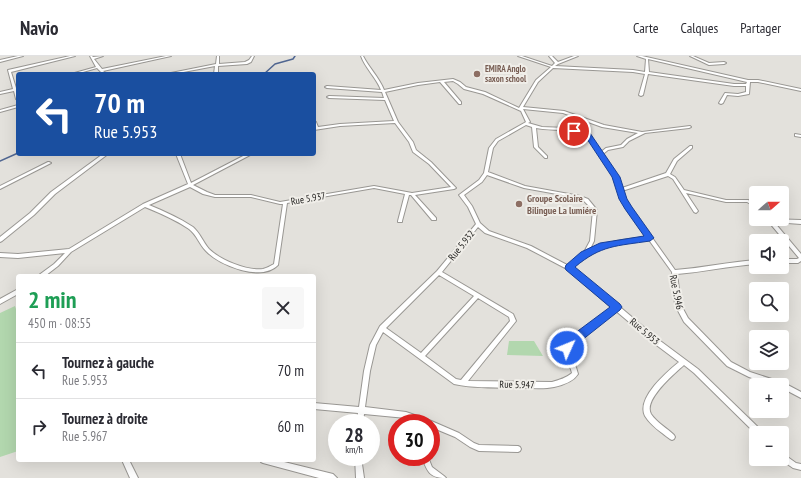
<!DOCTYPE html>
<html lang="fr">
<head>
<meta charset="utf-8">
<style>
	body { margin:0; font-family:"PT Sans Narrow",sans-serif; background:#f7f7f7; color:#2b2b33; height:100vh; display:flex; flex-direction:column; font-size:15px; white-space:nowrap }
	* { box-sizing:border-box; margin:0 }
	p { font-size:13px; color:#7c7c81 }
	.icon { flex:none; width:22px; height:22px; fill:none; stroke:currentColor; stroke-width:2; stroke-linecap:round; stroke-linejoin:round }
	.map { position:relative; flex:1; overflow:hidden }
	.details { position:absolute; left:16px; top:218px; width:300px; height:188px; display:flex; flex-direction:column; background:#fff; border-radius:4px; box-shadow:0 4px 16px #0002 }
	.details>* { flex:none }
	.hud { position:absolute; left:16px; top:16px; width:300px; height:84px; border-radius:4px; box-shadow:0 4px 16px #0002; background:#1a4fa0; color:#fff; overflow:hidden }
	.needle { width:26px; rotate:70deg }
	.fabs { position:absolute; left:749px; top:130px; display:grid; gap:8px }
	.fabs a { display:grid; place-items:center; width:40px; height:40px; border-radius:4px; background:#fff; box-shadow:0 4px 16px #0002; font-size:20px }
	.speed { position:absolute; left:328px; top:358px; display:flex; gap:8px; font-size:20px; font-weight:700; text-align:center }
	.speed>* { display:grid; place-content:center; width:52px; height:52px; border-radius:50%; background:#fff; box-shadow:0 4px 16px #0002; line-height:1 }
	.speed small { font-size:10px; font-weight:400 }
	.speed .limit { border:6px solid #d22; background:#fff; color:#111 }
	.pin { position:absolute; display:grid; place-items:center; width:34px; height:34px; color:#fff; margin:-17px; border:2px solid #fff; border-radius:50%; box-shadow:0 1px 4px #0007 }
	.me { position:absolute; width:44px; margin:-22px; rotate:46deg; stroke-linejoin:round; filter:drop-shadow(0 0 3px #0008) }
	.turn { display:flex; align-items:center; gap:14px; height:84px; padding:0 12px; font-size:18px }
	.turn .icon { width:52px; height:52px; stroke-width:2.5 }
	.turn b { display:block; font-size:28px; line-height:34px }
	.round { display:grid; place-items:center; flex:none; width:42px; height:42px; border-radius:4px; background:#f7f7f7 }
	.headline { display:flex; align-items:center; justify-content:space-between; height:68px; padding:0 12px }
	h1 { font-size:24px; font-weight:800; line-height:30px; color:#1e9e55 }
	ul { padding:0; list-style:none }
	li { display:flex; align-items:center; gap:12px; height:56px; padding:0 12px; border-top:1px solid #e1e1e2 }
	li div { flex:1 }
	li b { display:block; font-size:15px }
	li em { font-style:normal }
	header { display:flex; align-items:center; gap:24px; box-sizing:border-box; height:56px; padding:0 20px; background:#fff; border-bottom:1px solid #e1e1e2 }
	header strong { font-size:19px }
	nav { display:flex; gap:22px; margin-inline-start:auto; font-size:14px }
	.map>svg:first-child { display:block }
</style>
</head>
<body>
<header>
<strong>Navio</strong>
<nav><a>Carte</a><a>Calques</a><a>Partager</a></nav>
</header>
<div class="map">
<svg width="801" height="422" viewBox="0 0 801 422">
	<rect width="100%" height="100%" fill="#e3e1dc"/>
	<!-- green -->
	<path fill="#b2d7ae" d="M15 250 18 259V395L0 401V257Z
		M509 285H534L543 300 507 299Z"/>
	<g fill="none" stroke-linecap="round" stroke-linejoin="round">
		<!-- stream -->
		<path stroke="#506691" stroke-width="1.5" d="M264 18 275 8 293 3 295 0
			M0 105 18 97"/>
		<!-- street casing -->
		<g stroke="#999793" stroke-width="2">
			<path id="street" d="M18 0H23L0 6V4Z
				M70 0H75L11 16 16 32 18 33 17 34 18 38V44L16 43 14 35 0 38V36L13 33 8 14Z
				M90 0H92L93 1 103 0 94 3 102 13 166 0H171L103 15 107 18H103L97 12 76 18H71L96 11Z
				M217 0H219V8L245 6 249 4 252 0H254L251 6 247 8 218 10V18H214L215 10 173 18H166L216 8Z
				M361 0H363C369 12 379 21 384 34L418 27 453 23 460 26 466 31 485 36 519 52 536 24 551 11 518 0H522L552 10 555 7 549 0H552L558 6 574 0H578L558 8 555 10 633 14 645 16 646 3 637 0H642L748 24H758L801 33V35L758 26H750L749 38 738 40 727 39 723 47 721 48 719 47 725 37 738 38 746 36V30H734L648 18 643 39 641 40 639 39 645 18 633 16 553 12 538 26 523 51 564 55 604 69 642 76 690 70 691 71 689 72 645 77 629 85 623 91 608 94 603 98 618 121 622 132 666 117 674 103 690 90H692V92L677 105 670 118 675 121 684 134 726 144H748L756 148V151L747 146H726L686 137 698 155 696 157 694 156 673 123 668 120 622 135 625 143 631 152 675 214C702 212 729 206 756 204V208C729 210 703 216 677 218L681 249 688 262 731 306 750 316 784 327 801 336V342L782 332V329H773L749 321 727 310 684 266 675 249 672 216 649 184C632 186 614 187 599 194 589 199 581 205 572 212L617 249H619L620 251 659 284 698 313 762 375 763 377H756V378L694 317 684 309C674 318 643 344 651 358 657 367 667 372 674 379L675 381 674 383 672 384 670 383C661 376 651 370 645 360 636 342 667 316 679 306L655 288 616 255 570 291 578 318C573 326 563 329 554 331 545 333 535 332 526 332 503 331 476 333 454 328L383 276 376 289 370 315 365 351 406 356 429 364 459 377 474 387 479 389 518 390 520 391 521 393 520 395 518 396 479 395 470 391 455 381 431 371V367H420L406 362 364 358 363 367H357L358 357 314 353V347L359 351 364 315 370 289 380 270 437 215 476 168 468 151 459 139 479 124 484 117 489 92 496 83 526 66 521 55 483 38 464 33 458 28 453 25 444 26 461 46V48H459L440 26 418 29 385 36 398 66 413 86 416 94 431 106 456 132 454 133 415 139 436 162V164H432L411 139H409L402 165V166H398V165L405 138 374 132 287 147 278 209C262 226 220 210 206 195 199 188 197 179 189 173 176 164 160 157 145 151L71 196 58 210 45 220H38L39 219 54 208 65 197 18 202 0 201V197L18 198 69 193 143 148 188 128 176 98H180L191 127 247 98H252L193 129 207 136 215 139H251L280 146 374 130 412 137 451 131 429 108 413 96 409 86 395 67 340 70 314 74 315 72 314 65 316 66 318 71 340 68 394 65 385 44 329 42 327 41 329 40 384 42 382 36 327 32 325 31 327 30 381 34C376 21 365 12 361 0ZM648 3 747 26 746 28H734L649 16ZM523 53 563 57 602 71 638 77 627 83 621 89 606 92 601 96 589 78 582 75 566 72 542 71 528 67 530 66ZM526 69 532 71 534 91 545 102H547V100L538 91 536 72C553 75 570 72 587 80L614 121 621 143 627 154 646 181C626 183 607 185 589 195L594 185 597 154 588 143 580 140 525 130 488 116 493 92 498 85ZM487 119 524 132 579 142 584 145 593 154 590 185 583 198V199L569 210 531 190 489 175 480 167 472 150 464 139 482 126ZM190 131 203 138 215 141H251L280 148H283L274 208C270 210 267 212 263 213 247 215 220 204 209 193 203 186 200 177 193 171 179 162 164 155 149 149ZM478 171 485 177 527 192 567 213 612 252 565 288 564 290 572 317C566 322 559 324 552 326L468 325 516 265 513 258 442 216ZM439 219 474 240 421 297 386 272ZM478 242 509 261 510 265 461 324 456 323 425 300Z
				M690 0H693L709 7 724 6 726 7 724 8 709 9Z
				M18 49V51L0 56V54Z
				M795 78 801 79V81L795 80Z
				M103 98H108L55 138 34 159 2 185 0 186V181L30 157 51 136Z
				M48 106H49L51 107 0 133V130Z
				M768 163 801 164V168L774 166 801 198V205L798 207H782V203H797L799 202 768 165Z
				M18 233V238L0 248V243Z
				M782 397 796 407 801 408V414L793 412 780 403H782Z
				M355 401H361L364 422H356Z
				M422 401H428L432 411 444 420 446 422C429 422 427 415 422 401Z
				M122 404H129L138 422H130Z
				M260 404H276L333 418 337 422H319L263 407 261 406Z"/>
		</g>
		<!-- street -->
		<use href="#street" fill="#fff" fill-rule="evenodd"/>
	</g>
	<!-- route -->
	<path fill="#2563eb" stroke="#184099" d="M574 73 590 77 620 121 627 143 632 151 654 182 650 185C617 190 601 189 575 211L620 248 622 251 620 254 572 292 570 296 567 297 563 296 561 292 563 286 610 251 566 214 565 212 566 209 581 196 600 187 644 180 625 153 619 143 612 121 585 80 572 77 571 75Z"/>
	<!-- markers -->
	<g fill="#8d6e63" stroke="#f0eee9" stroke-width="1.5">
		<circle cx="477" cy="18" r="4"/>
		<circle cx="519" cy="148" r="4"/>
	</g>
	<g text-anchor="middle" stroke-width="4" stroke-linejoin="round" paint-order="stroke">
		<!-- far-education labels -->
		<g font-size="9" font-weight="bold" fill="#785e54" stroke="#f0eee9" text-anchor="start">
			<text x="485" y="16">EMIRA Anglo<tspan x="485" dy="10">saxon school</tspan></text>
		</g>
		<!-- street labels -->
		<g font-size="10" fill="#22211f" stroke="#f0eee9">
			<text transform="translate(308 142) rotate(-10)" y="4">Rue 5.937</text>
			<text transform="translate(461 189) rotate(-51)" y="4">Rue 5.932</text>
			<text transform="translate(677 236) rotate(78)" y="4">Rue 5.946</text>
			<text transform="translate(645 275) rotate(40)" y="4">Rue 5.953</text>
			<text transform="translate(517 328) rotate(1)" y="4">Rue 5.947</text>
		</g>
		<!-- education labels -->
		<g font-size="10" font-weight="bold" fill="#785e54" stroke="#f0eee9" text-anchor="start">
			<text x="527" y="146">Groupe Scolaire<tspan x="527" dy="12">Bilingue La lumiére</tspan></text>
		</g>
	</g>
</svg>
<div class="fabs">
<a><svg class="needle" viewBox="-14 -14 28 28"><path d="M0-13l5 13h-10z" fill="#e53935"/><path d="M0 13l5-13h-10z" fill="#7c7c81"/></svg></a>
<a><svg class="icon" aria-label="sound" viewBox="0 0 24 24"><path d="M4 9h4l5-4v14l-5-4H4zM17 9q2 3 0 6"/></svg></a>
<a><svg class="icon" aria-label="search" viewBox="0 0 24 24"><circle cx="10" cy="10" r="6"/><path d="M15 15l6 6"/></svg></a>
<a><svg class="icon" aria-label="layers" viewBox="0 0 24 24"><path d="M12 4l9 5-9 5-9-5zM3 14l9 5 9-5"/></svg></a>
<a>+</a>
<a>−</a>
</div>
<div class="speed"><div>28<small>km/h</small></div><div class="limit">30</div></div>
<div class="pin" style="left:574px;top:75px;background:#d93025"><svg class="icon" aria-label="arrive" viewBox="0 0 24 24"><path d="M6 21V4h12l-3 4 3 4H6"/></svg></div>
<svg class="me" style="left:567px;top:292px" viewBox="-20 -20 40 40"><circle r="17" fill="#2563eb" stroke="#fff" stroke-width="3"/><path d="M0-11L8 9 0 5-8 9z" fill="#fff"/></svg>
<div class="hud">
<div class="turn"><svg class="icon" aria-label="left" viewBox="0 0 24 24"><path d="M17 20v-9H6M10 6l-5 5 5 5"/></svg><div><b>70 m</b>Rue 5.953</div></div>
</div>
<section class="details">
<div class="headline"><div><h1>2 min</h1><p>450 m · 08:55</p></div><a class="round"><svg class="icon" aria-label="close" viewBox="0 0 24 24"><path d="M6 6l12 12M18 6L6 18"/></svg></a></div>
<ul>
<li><svg class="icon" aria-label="left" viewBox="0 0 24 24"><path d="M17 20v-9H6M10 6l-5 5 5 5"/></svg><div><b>Tournez à gauche</b><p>Rue 5.953</p></div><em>70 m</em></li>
<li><svg class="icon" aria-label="right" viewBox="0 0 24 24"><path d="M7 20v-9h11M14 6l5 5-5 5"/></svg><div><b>Tournez à droite</b><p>Rue 5.967</p></div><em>60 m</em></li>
</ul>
</section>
</div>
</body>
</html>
